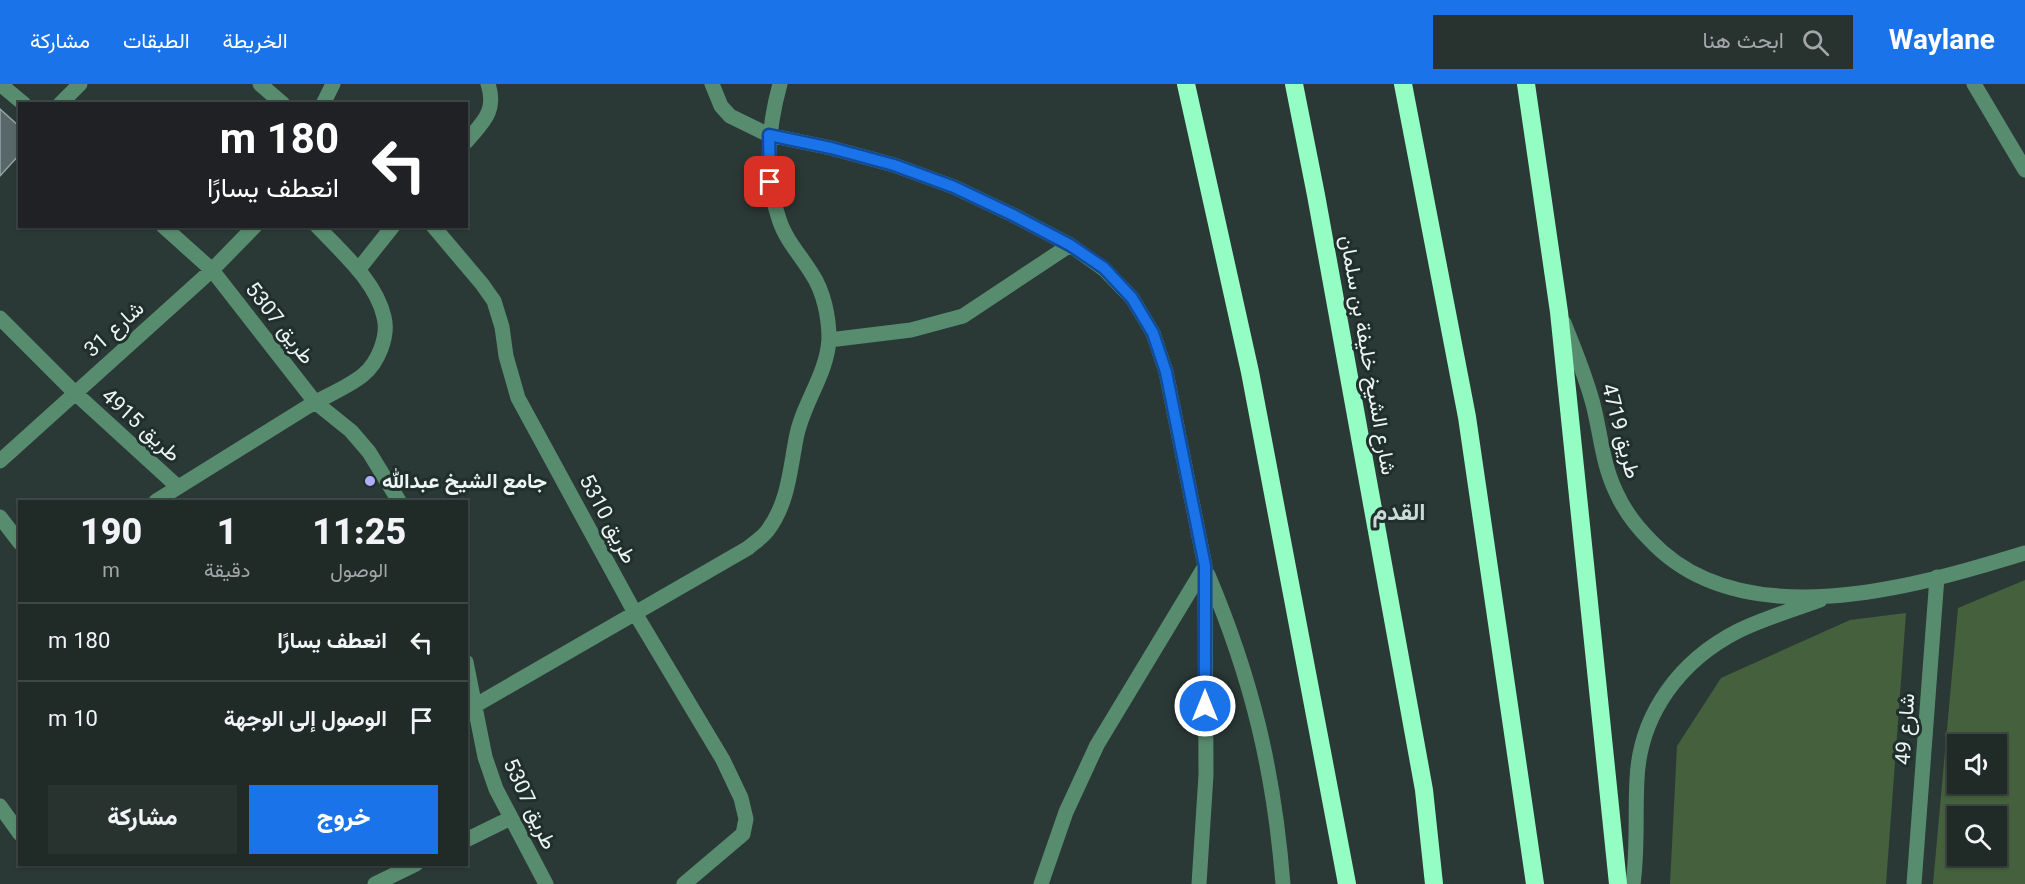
<!DOCTYPE html>
<html lang="ar">
<head>
<meta charset="utf-8">
<style>
	body { margin:0; font-family:Georgia,Vazirmatn,serif; background:#283330; color:#f1f3f6; direction:rtl; height:100vh; display:flex; flex-direction:column; font-size:22px; white-space:nowrap }
	* { box-sizing:border-box; margin:0 }
	p { font-size:20px; color:#a2a7a8 }
	.icon { flex:none; width:33px; height:33px; fill:none; stroke:currentColor; stroke-width:2; stroke-linecap:round; stroke-linejoin:round }
	.map { position:relative; flex:1; overflow:hidden; direction:ltr }
	.panel { position:absolute; left:18px; top:416px; width:450px; height:366px; display:flex; flex-direction:column; background:#202b28; border-radius:0px; box-shadow:0 2px 4px #0004,0 0 0 2px #3d4745; direction:rtl }
	.panel>* { flex:none }
	.hud { position:absolute; left:18px; top:18px; width:450px; height:126px; border-radius:0px; box-shadow:0 2px 4px #0004,0 0 0 2px #3d4745; direction:rtl; background:#202124; color:#fff; overflow:hidden }
	.controls { position:absolute; left:1947px; top:650px; display:grid; gap:12px }
	.controls a { display:grid; place-items:center; width:60px; height:60px; border-radius:0px; background:#202b28; box-shadow:0 2px 4px #0004,0 0 0 2px #3d4745; font-size:30px }
	.pin { position:absolute; display:grid; place-items:center; width:51px; height:51px; color:#fff; margin:-26px; border-radius:12px; box-shadow:0 3px 9px #0006 }
	.me { position:absolute; width:66px; margin:-33px; rotate:0deg; stroke-linejoin:round; filter:drop-shadow(0 0 4px #0008) }
	.turn { display:flex; align-items:center; gap:21px; height:126px; padding:0 30px; font-size:27px }
	.turn .icon { width:78px; height:78px; stroke-width:2.5 }
	.turn b { display:block; font-size:42px; line-height:51px }
	.eta { display:flex; justify-content:space-evenly; align-items:center; height:102px; text-align:center }
	.eta b { font-size:36px; font-weight:800; line-height:42px }
	.button { display:flex; gap:12px; margin-top:auto; padding:12px 30px }
	.button a { flex:1; height:69px; border-radius:0px; background:#1a73e8; color:#fff; font-size:24px; font-weight:800; line-height:69px; text-align:center }
	.button a+a { background:#283330; color:#f1f3f6 }
	ul { padding:0; list-style:none }
	li { display:flex; align-items:center; gap:18px; height:78px; padding:0 30px; border-top:2px solid #3d4745 }
	li div { flex:1 }
	li b { display:block; font-size:22px }
	li em { font-style:normal }
	header { display:flex; align-items:center; gap:36px; box-sizing:border-box; height:84px; padding:0 30px; background:#1a73e8; color:#fff }
	header strong { font-size:28px }
	nav { display:flex; gap:33px; margin-inline-start:auto; font-size:21px }
	.search { width:420px; height:54px; background:#283330; display:flex; align-items:center; gap:15px; box-sizing:border-box; padding:0 21px; border-radius:0px; color:#a2a7a8; font-size:22px }
	.map>svg:first-child { display:block }
</style>
</head>
<body>
<header>
<strong>Waylane</strong>
<div class="search"><svg class="icon" aria-label="search" viewBox="0 0 24 24"><circle cx="10" cy="10" r="6"/><path d="M15 15l6 6"/></svg>ابحث هنا</div>
<nav><a>الخريطة</a><a>الطبقات</a><a>مشاركة</a></nav>
</header>
<div class="map">
<svg width="2025" height="800" viewBox="0 0 2025 800">
	<rect width="100%" height="100%" fill="#2b3936"/>
	<!-- green -->
	<path fill="#45603c" fill-rule="evenodd" d="M2025 496V800H1933L1958 524ZM1958 660H1996V699H1958ZM1958 732H1996V771H1958Z
		M1906 529 1886 800H1670L1677 662 1721 594 1850 536Z"/>
	<!-- building -->
	<path fill="#586869" stroke="#93a5a6" stroke-width="1.5" d="M0 25 20 43V70L0 92Z"/>
	<g fill="none" stroke-linecap="round" stroke-linejoin="round">
		<!-- minor -->
		<path stroke="#588c6f" stroke-width="15" d="M0 0 24 20
			M260 0 283 20
			M712 0 721 22 730 32 769 51 831 64 894 81 954 103 1013 131 1070 161 1104 185 1132 214 1153 249 1166 288 1205 482 1206 691 1199 800
			M1974 0 2025 86
			M60 20 80 0
			M323 20 333 0
			M466 58C483 38 497 27 488 0
			M163 142 212 186 315 318 351 347 369 368 399 417
			M433 142 482 200 494 217 502 243 506 272 518 314 635 529 723 676 741 714 746 735 743 750 684 800
			M358 186 393 142
			M0 234 74 308 178 403
			M1564 239C1575 267 1587 295 1594 324 1601 353 1603 381 1616 408 1624 426 1636 442 1650 456 1741 554 1915 503 2025 469
			M829 256 911 246 963 232 1070 161
			M0 377 212 186 255 142
			M156 417C206 386 257 354 307 323 325 312 347 304 363 291 378 279 389 252 384 233 376 197 341 168 317 142
			M0 433 20 459
			M1208 491C1252 595 1274 687 1283 800
			M466 578 485 673 496 705 546 800
			M476 621 748 464C755 458 763 453 768 446 788 419 790 386 796 355 802 320 827 291 829 255 829 234 824 208 812 190 801 172 785 155 779 135 764 92 768 43 780 0
			M0 722 20 750
			M466 756 511 734
			M375 800 416 780
			M1041 800 1066 728 1097 661 1205 482
			M1633 800C1638 765 1635 730 1637 695 1640 629 1681 576 1738 547 1764 534 1793 526 1820 516
			M1914 800 1937 493"/>
		<!-- highway -->
		<path stroke="#94fdc4" stroke-width="18" d="M1186 0 1250 288 1347 800
			M1294 0 1316 111 1424 706 1434 800
			M1403 0 1467 333 1535 800
			M1526 0 1559 228 1618 800"/>
	</g>
	<g fill="none" stroke-linecap="round" stroke-linejoin="round">
		<!-- route casing -->
		<g stroke="#114b97" stroke-width="15">
			<path id="route" d="M770 98 769 51 831 64 894 81 954 103 1013 131 1070 161 1104 184 1132 214 1153 249 1166 288 1205 482V622"/>
		</g>
		<!-- route -->
		<use href="#route" stroke="#1a73e8" stroke-width="10"/>
	</g>
	<!-- markers -->
	<circle fill="#b1adfa" stroke="#212f2c" stroke-width="2" cx="370" cy="397" r="6"/>
	<g text-anchor="middle" stroke-width="6" stroke-linejoin="round" paint-order="stroke">
		<!-- street labels -->
		<g font-size="21" fill="#ecf5f3" stroke="#212f2c">
			<text transform="translate(280 239) rotate(52)" y="7">طريق 5307</text>
			<text transform="translate(114 245) rotate(-42)" y="7">شارع 31</text>
			<text transform="translate(1368 271) rotate(80)" y="7">شارع الشيخ خليفة بن سلمان</text>
			<text transform="translate(141 341) rotate(42)" y="7">طريق 4915</text>
			<text transform="translate(1621 347) rotate(75)" y="7">طريق 4719</text>
			<text transform="translate(608 435) rotate(62)" y="7">طريق 5310</text>
			<text transform="translate(1905 645) rotate(-86)" y="7">شارع 49</text>
			<text transform="translate(530 720) rotate(65)" y="7">طريق 5307</text>
		</g>
		<!-- poi labels -->
		<g font-size="21" font-weight="bold" fill="#ecf5f3" stroke="#212f2c" text-anchor="start">
			<text x="382" y="404">جامع الشيخ عبدالله</text>
		</g>
		<!-- quarter labels -->
		<g font-size="24" font-weight="bold" fill="#cadbd7" stroke="#212f2c">
			<text x="1399" y="436">القدم</text>
		</g>
	</g>
</svg>
<div class="controls">
<a><svg class="icon" aria-label="sound" viewBox="0 0 24 24"><path d="M4 9h4l5-4v14l-5-4H4zM17 9q2 3 0 6"/></svg></a>
<a><svg class="icon" aria-label="search" viewBox="0 0 24 24"><circle cx="10" cy="10" r="6"/><path d="M15 15l6 6"/></svg></a>
</div>
<div class="pin" style="left:770px;top:98px;background:#d93025"><svg class="icon" aria-label="arrive" viewBox="0 0 24 24"><path d="M6 21V4h12l-3 4 3 4H6"/></svg></div>
<svg class="me" style="left:1205px;top:622px" viewBox="-20 -20 40 40"><circle r="17" fill="#1a73e8" stroke="#fff" stroke-width="3"/><path d="M0-11L8 9 0 5-8 9z" fill="#fff"/></svg>
<div class="hud">
<div class="turn"><svg class="icon" aria-label="left" viewBox="0 0 24 24"><path d="M17 20v-9H6M10 6l-5 5 5 5"/></svg><div><b>180 m</b>انعطف يسارًا</div></div>
</div>
<section class="panel">
<div class="eta">
<div><b>11:25</b><p>الوصول</p></div>
<div><b>1</b><p>دقيقة</p></div>
<div><b>190</b><p>m</p></div>
</div>
<ul>
<li><svg class="icon" aria-label="left" viewBox="0 0 24 24"><path d="M17 20v-9H6M10 6l-5 5 5 5"/></svg><div><b>انعطف يسارًا</b></div><em>180 m</em></li>
<li><svg class="icon" aria-label="arrive" viewBox="0 0 24 24"><path d="M6 21V4h12l-3 4 3 4H6"/></svg><div><b>الوصول إلى الوجهة</b></div><em>10 m</em></li>
</ul>
<div class="button"><a>خروج</a><a>مشاركة</a></div>
</section>
</div>
</body>
</html>
